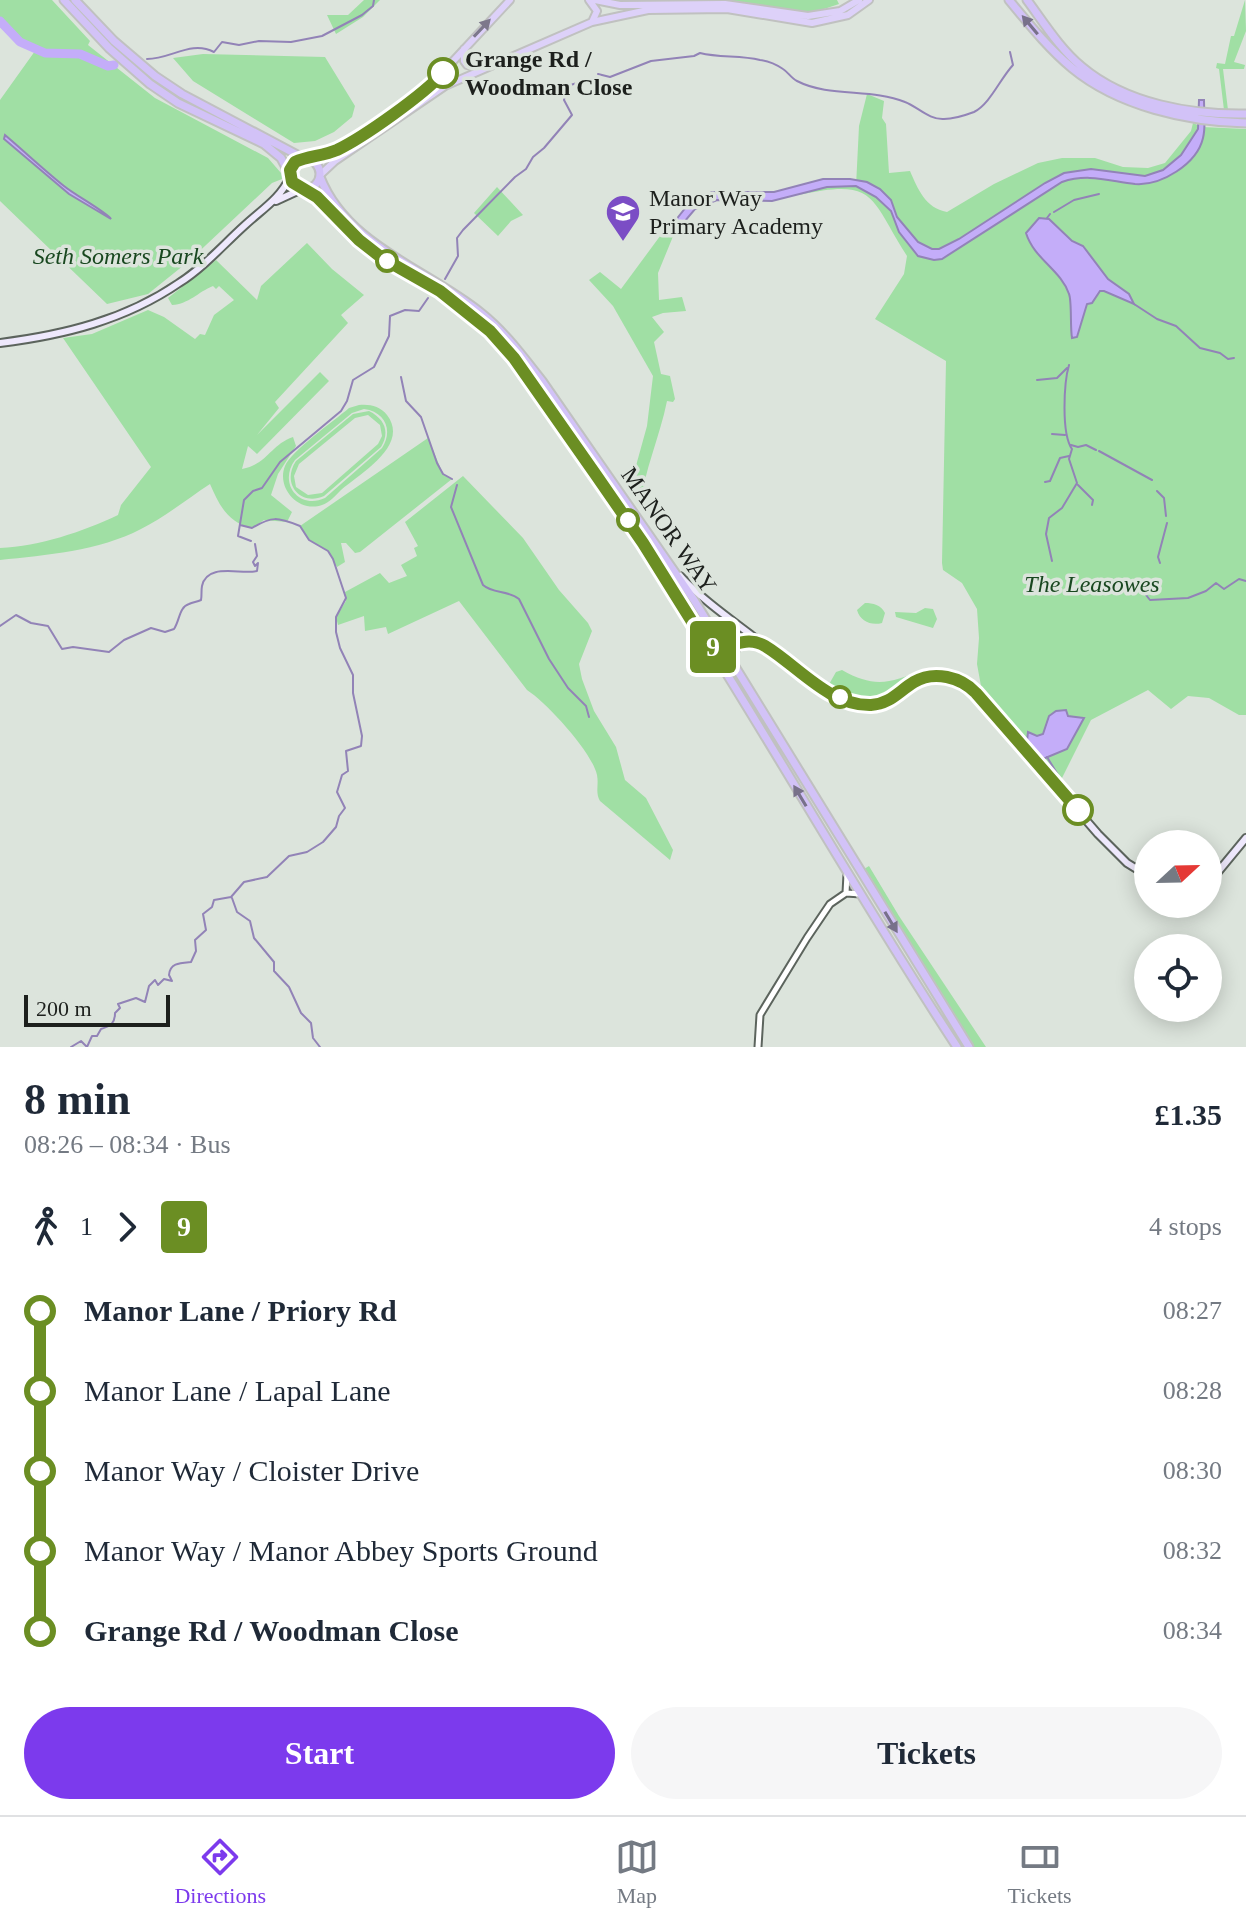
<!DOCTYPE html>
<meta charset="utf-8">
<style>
:root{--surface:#fff;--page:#f6f6f7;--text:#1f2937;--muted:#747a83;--line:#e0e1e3;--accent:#7c3aed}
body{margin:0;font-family:"Times New Roman",serif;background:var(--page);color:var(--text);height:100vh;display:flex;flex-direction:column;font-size:30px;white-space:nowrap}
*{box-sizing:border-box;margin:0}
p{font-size:26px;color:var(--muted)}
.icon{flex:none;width:44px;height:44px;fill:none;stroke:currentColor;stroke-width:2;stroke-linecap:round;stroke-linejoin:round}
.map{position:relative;height:1047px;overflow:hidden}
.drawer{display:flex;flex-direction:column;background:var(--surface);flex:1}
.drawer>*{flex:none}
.badge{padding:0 16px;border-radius:6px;font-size:28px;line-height:52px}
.needle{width:52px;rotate:68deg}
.fabs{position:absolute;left:1134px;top:830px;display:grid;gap:16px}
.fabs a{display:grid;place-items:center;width:88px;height:88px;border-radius:50%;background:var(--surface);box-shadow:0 4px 20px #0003;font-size:40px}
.scale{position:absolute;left:24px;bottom:20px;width:146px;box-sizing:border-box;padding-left:8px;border:4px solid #1d201d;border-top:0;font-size:22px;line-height:28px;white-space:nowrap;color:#1d201d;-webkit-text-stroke:6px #dce4dc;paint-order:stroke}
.map>.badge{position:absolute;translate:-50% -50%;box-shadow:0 0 0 4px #fff}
.legs{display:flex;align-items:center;gap:12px;height:88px;padding:0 24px;font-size:26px}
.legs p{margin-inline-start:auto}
.head{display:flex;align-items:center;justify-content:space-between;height:136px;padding:0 24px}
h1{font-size:44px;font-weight:700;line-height:60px}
.action{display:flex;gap:16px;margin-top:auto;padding:16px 24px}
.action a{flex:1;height:92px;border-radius:48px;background:var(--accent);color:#fff;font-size:32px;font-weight:700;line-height:92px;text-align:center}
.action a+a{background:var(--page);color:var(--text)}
ul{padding:0 24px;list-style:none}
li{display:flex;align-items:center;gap:28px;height:80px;font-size:30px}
li i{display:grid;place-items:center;width:12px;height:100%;margin:0 10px;background:currentColor}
li i::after{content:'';width:20px;height:20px;margin:-10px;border:6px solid;border-radius:50%;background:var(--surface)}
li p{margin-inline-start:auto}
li:first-child i{background:linear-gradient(#0000 50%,currentColor 0)}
li:last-child i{background:linear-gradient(currentColor 50%,#0000 0)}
.tab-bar{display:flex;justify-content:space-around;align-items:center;height:112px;border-top:2px solid var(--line);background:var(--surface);font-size:22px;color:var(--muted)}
.tab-bar a{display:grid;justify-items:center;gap:4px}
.tab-bar .current{color:var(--accent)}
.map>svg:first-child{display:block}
</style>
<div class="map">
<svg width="1246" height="1047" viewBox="0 0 1246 1047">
<rect width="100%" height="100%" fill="#dce4dc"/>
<path fill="#a0dfa4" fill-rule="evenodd" d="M 0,0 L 52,0 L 90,41 L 88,45 L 155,98 L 268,158 L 281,173 L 282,179 L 272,183 L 189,261 L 148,294 L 107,304 L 0,201 L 0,100 L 35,51 L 18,43 L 0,27 Z
M 364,0 L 380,0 L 363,17 L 336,34 L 327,15 L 348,15 Z
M 713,0 L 837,0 L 839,4 L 812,13 L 800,13 Z
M 1245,0 L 1246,31 L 1234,62 L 1245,65 L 1244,69 L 1223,69 L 1228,110 L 1224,110 L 1219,69 L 1216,68 L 1217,63 L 1225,64 L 1231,36 L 1234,36 Z
M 203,54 L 325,57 L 355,106 L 352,117 L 334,132 L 315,141 L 294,143 L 193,81 L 173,58 Z
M 867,94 L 884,101 L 882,118 L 886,124 L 889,173 L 910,171 C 918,189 925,208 947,212 L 994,184 L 1038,163 L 1062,158 L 1095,158 L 1123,167 L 1148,168 L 1165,163 L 1191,131 L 1193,123 L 1202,127 L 1246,129 L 1246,715 L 1239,715 L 1209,698 L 1188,696 L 1171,709 L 1148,690 L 1091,720 L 1061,780 L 981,686 L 977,664 L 979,638 L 977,609 L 962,583 L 943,570 L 942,563 L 946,361 L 875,319 L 904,274 L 907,256 C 869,196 877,178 798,195 L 827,187 L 856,186 L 859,126 Z
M 497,187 L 523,215 L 511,221 L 498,236 L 474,213 Z
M 666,228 L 674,234 L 658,273 L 659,300 L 682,297 L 686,311 L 663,313 L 652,317 L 664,332 L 654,342 L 661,374 L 670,376 L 675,399 L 673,402 L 667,401 C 660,436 644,471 640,507 L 629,491 L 647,426 L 653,376 L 613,306 L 589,280 L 600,272 L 621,289 Z
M 307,243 L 332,269 L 364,295 L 341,315 L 348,323 L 275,402 L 279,408 L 257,435 L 320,372 L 329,381 L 257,454 L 248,446 L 242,469 C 268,464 270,445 293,437 L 296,446 L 278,474 L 271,495 L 292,512 L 287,522 L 264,520 L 252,528 C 228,523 219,505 210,484 C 187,499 165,517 141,529 C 99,551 46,555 0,560 L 0,548 C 40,546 82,532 118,515 L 121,505 L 151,467 L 63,338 L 92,334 L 148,310 L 164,317 L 195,339 L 200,334 L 205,335 L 214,315 L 234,300 L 219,286 L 216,289 L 213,286 C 198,292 189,304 172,305 L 168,298 L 216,260 L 257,300 L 261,286 Z
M 359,405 C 370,404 380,406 387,415 C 410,445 361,473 341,490 C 336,495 329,503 322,505 C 299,513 276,488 285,466 C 291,451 334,421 349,408 ZM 364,409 C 386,412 393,431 382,448 L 325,498 C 299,510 278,483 295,460 L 352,413 Z
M 369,411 C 385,419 390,432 381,447 L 324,496 C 300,507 281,483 296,461 L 353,414 ZM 368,415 L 380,425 L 382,436 L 378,444 L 322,493 L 308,495 L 296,487 L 294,476 L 299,464 L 355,418 Z
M 428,438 L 443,474 L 452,479 L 360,552 L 355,553 L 346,543 L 341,543 L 345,562 L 337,567 L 328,551 L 309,540 L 300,526 Z
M 463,476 L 523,538 L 559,590 L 588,623 L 592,631 L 579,664 L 582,679 L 594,711 L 616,747 L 625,780 L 646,798 L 673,850 L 670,860 L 600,801 C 595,792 599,785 597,775 C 592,752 547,703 527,690 L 459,601 L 388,634 L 386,627 L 365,631 L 364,616 L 338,625 L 336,617 L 346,601 L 345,592 L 380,573 L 389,583 L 407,576 L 401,565 L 417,556 L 414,548 L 418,546 L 405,522 Z
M 865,603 C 873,603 881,605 885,613 L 882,623 C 871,626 860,621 857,610 Z
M 925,608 L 933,609 L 937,619 L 933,628 L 896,617 L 895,612 L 916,613 Z
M 923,669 L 925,673 C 912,679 903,689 891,695 C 871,707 846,697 828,686 L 836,672 L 842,670 C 874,688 890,684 923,669 Z
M 869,866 L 899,916 L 986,1047 L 974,1047 L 864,869 Z"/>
<path fill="#c4adf9" stroke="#9283b7" stroke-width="2" d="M 1199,100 L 1204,100 C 1204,112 1206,126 1203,138 C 1197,164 1161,186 1135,184 C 1109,181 1088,173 1062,182 L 942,259 L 934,260 L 918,256 L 899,232 L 891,211 L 876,197 L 856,186 L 827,187 L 772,201 L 717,200 L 695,209 L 674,234 L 668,230 L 690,202 L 712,192 L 774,192 L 823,179 L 850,179 L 867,182 L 880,189 L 891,200 L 897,217 L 918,242 L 932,249 L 939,249 L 959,239 L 1045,183 L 1064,173 L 1091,169 L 1145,176 L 1163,170 L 1181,155 L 1198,129 Z
M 5,135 C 25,152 44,170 64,186 C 75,195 106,212 111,219 L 69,194 L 4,139 Z
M 1039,218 L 1049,219 L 1072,241 L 1083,246 L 1108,279 L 1129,294 L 1134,304 L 1104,291 L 1100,291 L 1092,303 L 1087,304 L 1077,337 L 1072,338 C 1070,327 1072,301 1069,294 C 1061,270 1034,259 1026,233 Z
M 1066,710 L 1068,716 L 1084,718 L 1067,749 L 1043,759 L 1027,741 L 1028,732 L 1037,736 L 1043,734 L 1049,716 L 1056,711 Z"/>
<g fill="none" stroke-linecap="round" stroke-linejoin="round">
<path stroke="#9283b7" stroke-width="2" d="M 147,59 C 171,59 191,40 214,52 L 222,42 L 239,45 L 259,41 L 291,42 L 322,36 L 362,15 L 373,6 L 374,0
M 598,74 L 610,77 L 651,61 L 694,56 L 700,53 C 720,58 740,55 760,60 C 767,61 777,65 783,69 C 788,72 791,78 797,81 C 830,98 871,88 905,102 C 918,107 929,120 944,119 C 952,119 966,115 974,112 C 990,104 1000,79 1013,65 L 1010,52
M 1054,212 L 1074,200 L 1099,194
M 1047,218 L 1050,214
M 445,279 L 458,256 L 457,238 L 463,230 L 515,177 L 526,169 L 533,157 L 544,148 L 572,115 L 564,100 L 567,86 L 577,83
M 1134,304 L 1157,319 L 1176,326 L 1200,348 L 1220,353 L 1228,359 L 1234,358
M 401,377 L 406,401 L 421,417 L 437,463 L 443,474 L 452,479
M 1037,380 L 1057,378 L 1067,368
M 1052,434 L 1065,435
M 1071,445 L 1078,447 L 1086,445 L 1096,450
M 1099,451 L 1152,480
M 1045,482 L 1050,481 L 1060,458 L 1069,456
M 457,485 L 451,507 L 483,585 C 493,594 508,590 519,599 L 549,659 L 568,688 L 586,706 L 589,717
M 1078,485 L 1093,500 L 1092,505
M 1157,491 L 1164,498 L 1166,516
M 251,541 L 238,536 L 244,500 L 253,491 L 262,488 L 280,462 L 341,411 L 347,401 L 353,380 L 374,367 L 389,336 L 390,316 L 405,310 L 419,311 L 428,298
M 1052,561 L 1046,534 L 1049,518 L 1062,508 L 1077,483 L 1069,459 L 1072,449 C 1061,433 1064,382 1069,365
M 1160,563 L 1158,557 L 1167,523
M 1154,582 L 1146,595 L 1150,600 L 1188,598 L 1206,591 L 1216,583 L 1224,589 L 1239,579 L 1246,581
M 0,626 L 16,615 L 31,623 L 48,626 L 62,649 L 73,647 L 109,652 L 124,640 L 151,628 L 165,632 L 174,629 C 180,620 179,607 189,604 C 193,602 197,602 201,600 C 202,595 201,591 202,586 C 207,562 241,575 257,571 L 258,563 L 255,566 L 253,562 L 257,556 L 255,544
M 1047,757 L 1058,775
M 232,898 L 237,912 L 250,921 L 254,938 L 274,962 L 274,971 L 289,987 L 301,1013 L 311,1023 L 313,1038 L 320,1047
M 71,1047 L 81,1041 L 87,1047 L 92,1036 L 97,1036 L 101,1029 C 111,1026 115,1023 115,1013 L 120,1008 L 118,1004 L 136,998 L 145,1002 L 149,986 L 155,980 L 158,985 L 164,979 L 172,981 L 169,975 C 170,963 180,963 191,962 L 196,951 L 195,940 L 206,930 L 203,914 L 212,907 L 214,900 L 231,897 L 244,882 L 267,877 L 289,856 L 307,852 L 323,842 L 336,827 L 339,816 L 345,808 L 337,792 L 342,775 L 348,771 L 346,751 L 361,746 L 362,736 L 353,693 L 353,675 L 340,648 L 336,632 L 336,617 L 346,598 L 333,559 L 328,551 L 309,540 L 300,526 C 277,517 272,516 252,528 L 240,525"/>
<path stroke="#c4adf9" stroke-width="9" d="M 0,21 L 20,42 L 45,53 L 80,54 L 108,66 L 114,65"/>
<defs>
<path id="tertiary" d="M 846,893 L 847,874
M 758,1047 L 760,1015 L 807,938 L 830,904 L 846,893 L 861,894"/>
<path id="secondary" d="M 276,201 L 302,189
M 0,343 C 64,335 125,320 179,283 C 203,268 223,245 244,226 C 261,210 280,199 290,177
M 680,576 C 702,599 726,616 751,635 C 786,660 820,699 865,705 C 887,707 897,692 914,682 C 934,670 961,677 976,693 L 1098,834 L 1127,863 L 1148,876
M 707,644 C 726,653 740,636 761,644
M 734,664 L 734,652 L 742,642
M 1208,884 L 1246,838"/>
<path id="primary" d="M 589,0 L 597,11 L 592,22
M 595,0 L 620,5 L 725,4 L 808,16 L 840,11 L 859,0
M 464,49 L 464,61 L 467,65 L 480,68
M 307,159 L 324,155 L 349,143 L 429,87 L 510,0
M 320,175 L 335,161 L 445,86 L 592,22 L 648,10 L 727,9 L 812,23 L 848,15 L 869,0"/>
<path id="trunk" d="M 64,0 L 109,48 L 150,84 L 178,103 L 264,144 L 281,158 L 290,175
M 75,0 L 114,41 L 155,76 L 182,94 L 305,159
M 1009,0 C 1029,24 1048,48 1072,68 C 1118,106 1188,122 1246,123
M 1027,0 C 1044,23 1060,49 1082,67 C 1126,104 1191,115 1246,114
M290 174a15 15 0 1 1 30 0a15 15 0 1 1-30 0Z
M 320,177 C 347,246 427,269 481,313 C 505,332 523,357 542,381 L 694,600 L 969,1047
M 303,189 C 329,201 354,237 380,256 C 413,280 451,295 481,323 C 532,371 572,440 612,497 C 735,675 838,866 957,1047"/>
</defs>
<use href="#tertiary" stroke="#5c645d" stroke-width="9"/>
<use href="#secondary" stroke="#5c645d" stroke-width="10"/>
<use href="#primary" stroke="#c0c1c0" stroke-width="10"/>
<use href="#trunk" stroke="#c0c1c0" stroke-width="11"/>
<use href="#tertiary" stroke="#fff" stroke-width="5"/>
<use href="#secondary" stroke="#eee8fc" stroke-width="6"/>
<use href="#primary" stroke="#ddd1f9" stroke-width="6"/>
<use href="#trunk" stroke="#d2c2f7" stroke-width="7"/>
</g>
<defs><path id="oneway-solid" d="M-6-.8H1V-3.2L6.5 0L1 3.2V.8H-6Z" transform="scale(2)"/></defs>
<g fill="#78718a">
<use href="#oneway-solid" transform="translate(1030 25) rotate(-130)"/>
<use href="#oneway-solid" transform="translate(800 796) rotate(-121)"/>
<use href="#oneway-solid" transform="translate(891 922) rotate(59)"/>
</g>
<use fill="#7d788b" href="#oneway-solid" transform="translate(482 28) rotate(-47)"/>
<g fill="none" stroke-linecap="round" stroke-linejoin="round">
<defs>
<path id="line-1" d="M 443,73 C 423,95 364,137 337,150 C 323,156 308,156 295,162 L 290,170 L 292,182 L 317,197 L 359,240 L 382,258 L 440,291 L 490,331 L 514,358 L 596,475 L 643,543 L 706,644 C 727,654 743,633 765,646 C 798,666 829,706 871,705 C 890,704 899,691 914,682 C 934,670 961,677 976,693 L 1078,810"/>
</defs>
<use href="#line-1" stroke="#fff" stroke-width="18"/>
<use href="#line-1" stroke="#6b8e23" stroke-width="12"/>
</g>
<defs>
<symbol id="school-pin" viewBox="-11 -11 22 30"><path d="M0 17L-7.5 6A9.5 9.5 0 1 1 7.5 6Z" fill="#7b4dc5" stroke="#dce4dc"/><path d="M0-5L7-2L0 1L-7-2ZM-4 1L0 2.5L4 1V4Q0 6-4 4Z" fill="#fff"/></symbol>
</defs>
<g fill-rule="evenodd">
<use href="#school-pin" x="603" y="192" width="40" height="54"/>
</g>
<g fill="#fff" stroke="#6b8e23" stroke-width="4">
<circle cx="443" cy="73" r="14"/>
<circle cx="387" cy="261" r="10"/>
<circle cx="628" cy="520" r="10"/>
<circle cx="840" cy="697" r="10"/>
<circle cx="1078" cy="810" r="14"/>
</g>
<g text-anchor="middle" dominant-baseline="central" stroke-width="7" stroke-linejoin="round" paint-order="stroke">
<g font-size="24" font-weight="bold" fill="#1d201d" stroke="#dce4dc" text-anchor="start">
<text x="465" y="59">Grange Rd /<tspan x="465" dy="28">Woodman Close</tspan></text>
</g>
<g font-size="24" fill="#1d201d" stroke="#dce4dc" text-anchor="start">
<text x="649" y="198">Manor Way<tspan x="649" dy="28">Primary Academy</tspan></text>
</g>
<g font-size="24" font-style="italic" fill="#18471f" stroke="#dce4dc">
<text x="118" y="256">Seth Somers Park</text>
<text x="1092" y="584">The Leasowes</text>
</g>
<g font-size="24" fill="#1d201d" stroke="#dce4dc">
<text transform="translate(669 530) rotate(55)">MANOR WAY</text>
</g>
</g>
</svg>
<div class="fabs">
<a><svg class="needle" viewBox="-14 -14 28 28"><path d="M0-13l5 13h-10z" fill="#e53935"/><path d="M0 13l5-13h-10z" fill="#747a83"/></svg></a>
<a><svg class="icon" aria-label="locate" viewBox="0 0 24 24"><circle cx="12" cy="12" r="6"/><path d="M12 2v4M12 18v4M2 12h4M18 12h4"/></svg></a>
</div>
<div class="scale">200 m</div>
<b class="badge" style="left:713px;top:647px;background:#6b8e23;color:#fff">9</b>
</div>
<section class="drawer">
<div class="head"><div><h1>8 min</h1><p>08:26 – 08:34 · Bus</p></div><b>£1.35</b></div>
<div class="legs"><svg class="icon" aria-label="walk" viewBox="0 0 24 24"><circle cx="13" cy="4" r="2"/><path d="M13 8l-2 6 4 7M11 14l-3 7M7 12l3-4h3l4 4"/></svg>1<svg class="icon" aria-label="forward" viewBox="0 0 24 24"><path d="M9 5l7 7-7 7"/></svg><b class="badge" style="background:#6b8e23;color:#fff">9</b><p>4 stops</p></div>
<ul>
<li><i style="color:#6b8e23"></i><b>Manor Lane / Priory Rd</b><p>08:27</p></li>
<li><i style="color:#6b8e23"></i><span>Manor Lane / Lapal Lane</span><p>08:28</p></li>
<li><i style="color:#6b8e23"></i><span>Manor Way / Cloister Drive</span><p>08:30</p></li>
<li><i style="color:#6b8e23"></i><span>Manor Way / Manor Abbey Sports Ground</span><p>08:32</p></li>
<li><i style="color:#6b8e23"></i><b>Grange Rd / Woodman Close</b><p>08:34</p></li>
</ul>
<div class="action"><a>Start</a><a>Tickets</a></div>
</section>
<nav class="tab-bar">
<a class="current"><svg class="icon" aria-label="directions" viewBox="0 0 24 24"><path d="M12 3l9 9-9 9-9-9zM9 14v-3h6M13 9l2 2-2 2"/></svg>Directions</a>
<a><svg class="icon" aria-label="map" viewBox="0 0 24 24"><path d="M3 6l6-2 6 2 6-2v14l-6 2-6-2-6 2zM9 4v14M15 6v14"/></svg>Map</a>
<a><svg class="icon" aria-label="tickets" viewBox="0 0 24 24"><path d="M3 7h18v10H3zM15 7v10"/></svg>Tickets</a>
</nav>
